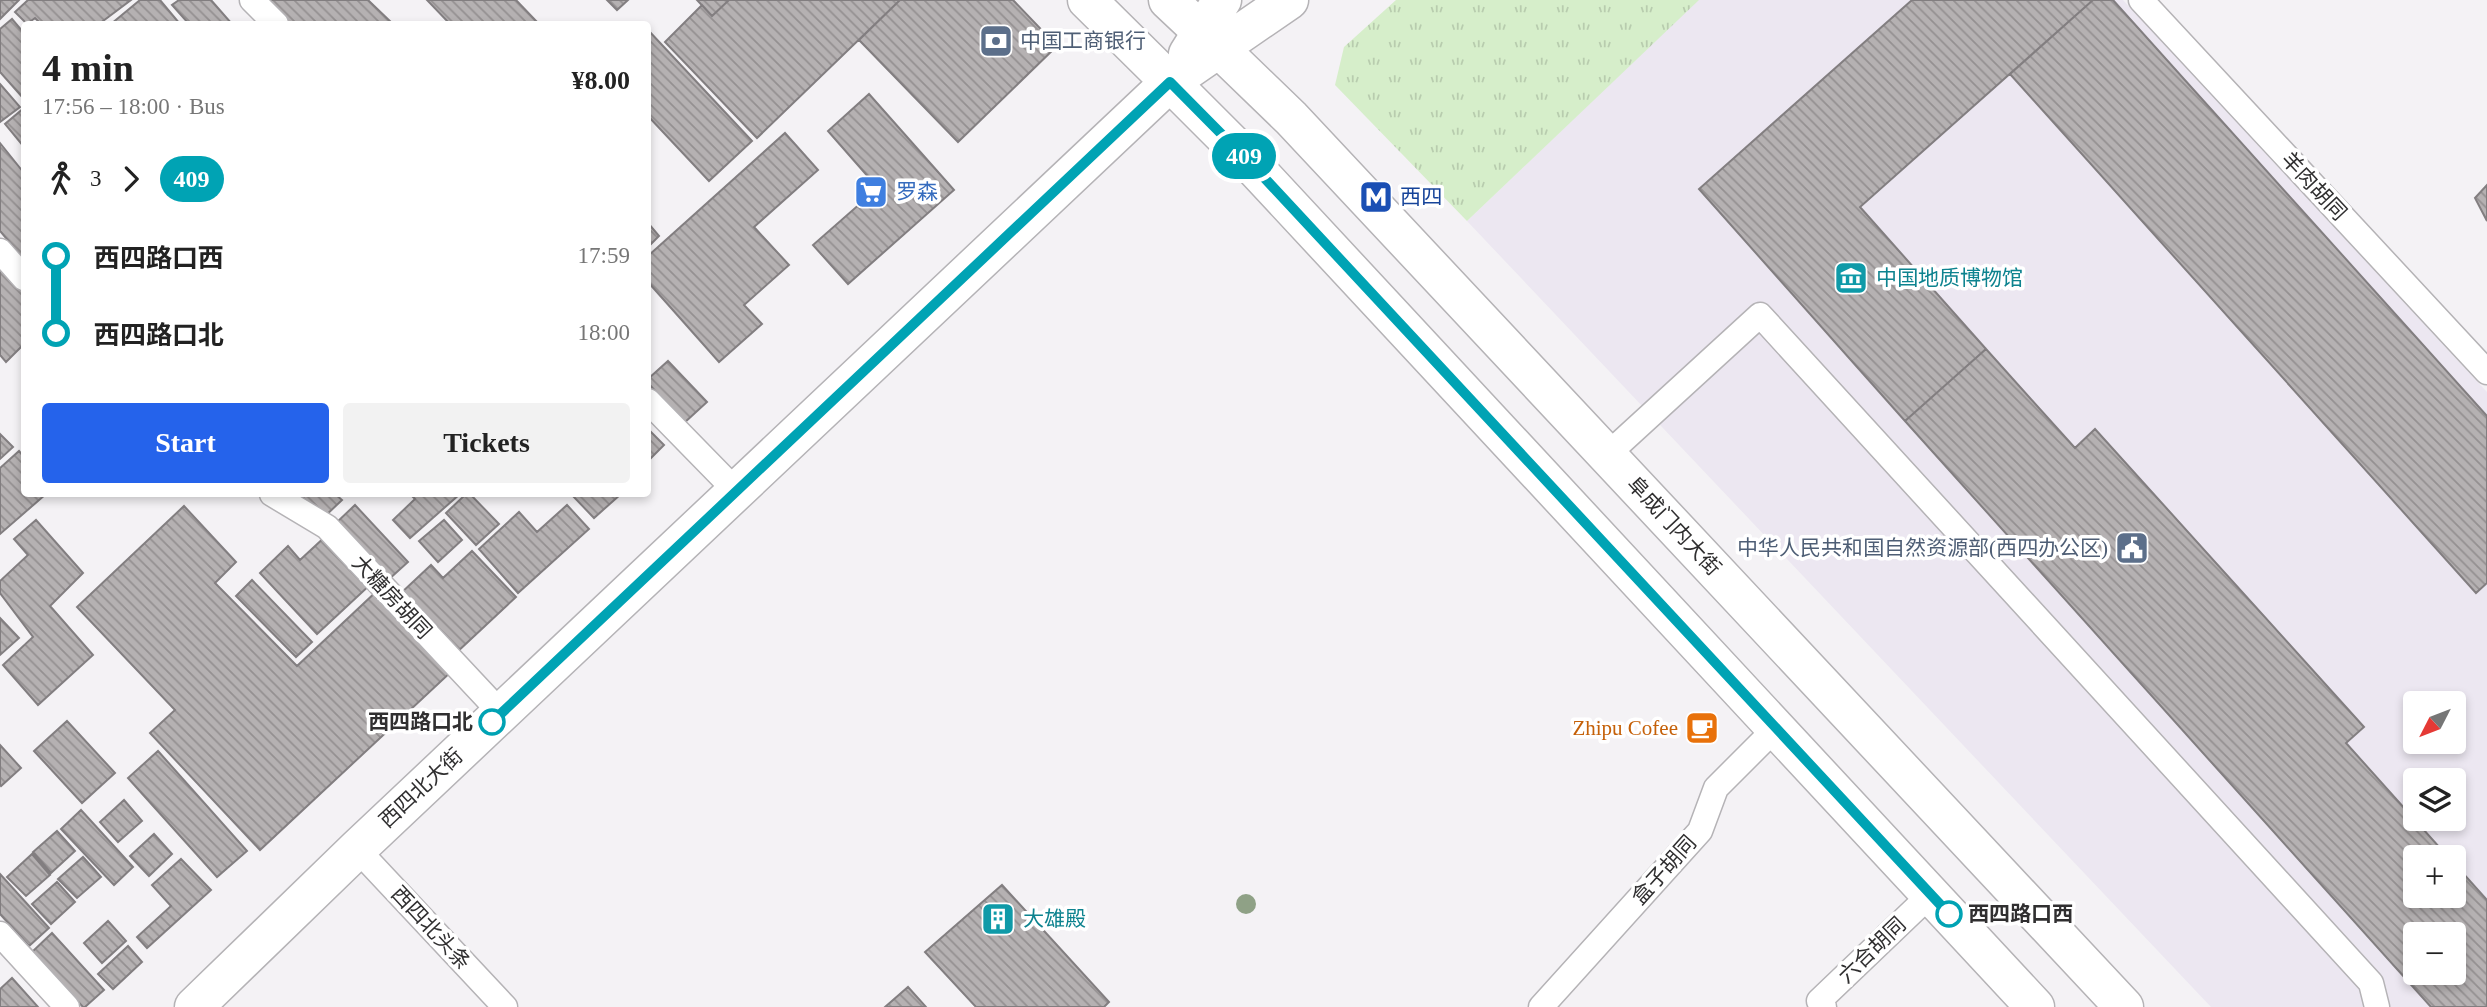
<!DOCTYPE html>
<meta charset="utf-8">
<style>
:root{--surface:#fff;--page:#f2f2f2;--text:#222;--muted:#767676;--accent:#2563eb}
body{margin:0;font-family:"Times New Roman","Noto Sans SC",serif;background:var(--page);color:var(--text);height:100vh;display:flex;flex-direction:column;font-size:26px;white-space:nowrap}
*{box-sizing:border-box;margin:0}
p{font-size:23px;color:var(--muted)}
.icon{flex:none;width:38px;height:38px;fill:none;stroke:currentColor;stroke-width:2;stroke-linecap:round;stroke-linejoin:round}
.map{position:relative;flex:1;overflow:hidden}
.drawer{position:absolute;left:21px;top:21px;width:630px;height:476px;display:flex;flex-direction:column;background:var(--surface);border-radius:7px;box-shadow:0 4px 10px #0003}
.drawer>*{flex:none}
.badge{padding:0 14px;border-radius:23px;font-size:24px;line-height:46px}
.needle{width:46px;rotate:228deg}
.controls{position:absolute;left:2403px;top:691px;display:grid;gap:14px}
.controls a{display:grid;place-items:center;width:63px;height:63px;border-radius:7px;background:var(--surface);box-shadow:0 4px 10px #0003;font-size:35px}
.map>.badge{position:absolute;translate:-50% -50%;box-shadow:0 0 0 4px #fff}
.legs{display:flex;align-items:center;gap:10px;height:77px;padding:0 21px;font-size:23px}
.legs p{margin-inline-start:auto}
.overview{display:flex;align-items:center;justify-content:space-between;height:119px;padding:0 21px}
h1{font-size:38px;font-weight:700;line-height:52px}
.cta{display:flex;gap:14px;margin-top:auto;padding:14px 21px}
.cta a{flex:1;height:80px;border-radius:7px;background:var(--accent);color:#fff;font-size:28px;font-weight:700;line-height:80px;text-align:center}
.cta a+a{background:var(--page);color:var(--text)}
ul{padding:0 21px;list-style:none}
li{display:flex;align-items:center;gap:24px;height:77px;font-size:26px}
li i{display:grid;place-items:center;width:10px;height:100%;margin:0 9px;background:currentColor}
li i::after{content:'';width:18px;height:18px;margin:-9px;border:5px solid;border-radius:50%;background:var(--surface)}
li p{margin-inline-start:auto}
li:first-child i{background:linear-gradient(#0000 50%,currentColor 0)}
li:last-child i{background:linear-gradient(currentColor 50%,#0000 0)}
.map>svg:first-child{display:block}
</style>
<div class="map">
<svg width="2487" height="1007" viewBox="0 0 2487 1007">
<defs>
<pattern id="park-tufts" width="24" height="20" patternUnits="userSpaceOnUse" patternTransform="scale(1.75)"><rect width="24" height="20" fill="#d6eeca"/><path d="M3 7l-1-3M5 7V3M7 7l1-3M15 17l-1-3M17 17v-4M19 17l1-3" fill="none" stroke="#b8ccae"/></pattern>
<pattern id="building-back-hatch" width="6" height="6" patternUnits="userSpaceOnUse" patternTransform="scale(1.75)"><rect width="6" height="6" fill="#b5b1b2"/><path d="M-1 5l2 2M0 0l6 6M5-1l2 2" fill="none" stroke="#949091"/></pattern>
</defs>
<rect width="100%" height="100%" fill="#f4f2f5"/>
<path fill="#ece7f1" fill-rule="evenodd" d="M 1698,0 L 2123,0 L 2487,392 L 2487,1007 L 2211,1007 L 1467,221 ZM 2415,704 L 2454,704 L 2454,742 L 2415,742 ZM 2415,780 L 2454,780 L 2454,819 L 2415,819 ZM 2415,858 L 2454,858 L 2454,896 L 2415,896 ZM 2415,934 L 2454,934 L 2454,973 L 2415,973 Z"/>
<path fill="url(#park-tufts)" d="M 1396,0 L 1699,0 L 1467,221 L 1335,85 L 1344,47 Z"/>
<path fill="url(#building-back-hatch)" stroke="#827e80" stroke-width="2" fill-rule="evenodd" d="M 0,0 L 19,0 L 0,19 Z
M 28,0 L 131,0 L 99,24 L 41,24 L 35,18 L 27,24 L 15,12 Z
M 140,0 L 160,0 L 180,24 L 111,24 Z
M 179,0 L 211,0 L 232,24 L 189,24 L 172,5 Z
M 262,0 L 368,0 L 393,24 L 287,24 Z
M 427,0 L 516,0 L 539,24 L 450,24 Z
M 607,0 L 628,0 L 617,10 Z
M 697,0 L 729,0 L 712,16 Z
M 729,0 L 900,0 L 757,138 L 665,42 L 702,5 L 712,16 Z
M 900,0 L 1013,0 L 1057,46 L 958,142 L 859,40 Z
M 1912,0 L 2093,0 L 1860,207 L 1986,349 L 1905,421 L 1699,189 Z
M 2093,0 L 2113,0 L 2487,416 L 2487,583 L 2476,593 L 2010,74 Z
M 12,19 L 24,33 L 24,99 L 0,72 L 0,29 Z
M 648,30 L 752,141 L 709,181 L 648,116 Z
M 0,84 L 20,107 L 0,122 Z
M 869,94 L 954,190 L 848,284 L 813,245 L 878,188 L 828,131 Z
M 24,108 L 24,147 L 5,124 Z
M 785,133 L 818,170 L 754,227 L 789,265 L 744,305 L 762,324 L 719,362 L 648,282 L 648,256 Z
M 0,143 L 24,173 L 24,254 L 21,256 L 0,231 Z
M 2487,185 L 2487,221 L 2475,198 Z
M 648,223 L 659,236 L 648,247 Z
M 0,263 L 24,289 L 24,344 L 6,362 L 0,355 Z
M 1986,349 L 2075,448 L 2095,429 L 2364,727 L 2346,743 L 2449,858 L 2415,858 L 2415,896 L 2454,896 L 2454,863 L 2487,900 L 2487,1007 L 2431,1007 L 1905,421 ZM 2415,934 L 2454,934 L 2454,973 L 2415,973 Z
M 668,361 L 707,402 L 684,423 L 648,383 L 648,379 Z
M 648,429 L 664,445 L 648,461 Z
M 0,434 L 13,447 L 0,459 Z
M 19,451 L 24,457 L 24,494 L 46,494 L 0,534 L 0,468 Z
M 300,494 L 335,494 L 342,500 L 322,519 Z
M 410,494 L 460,494 L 410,538 L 393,520 L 415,499 Z
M 466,494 L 470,494 L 499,524 L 476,545 L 446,513 Z
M 571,494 L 621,494 L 594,518 Z
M 355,505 L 408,562 L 388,580 L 336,523 Z
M 567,505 L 589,529 L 518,593 L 479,549 L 519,512 L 537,532 Z
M 184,506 L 236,562 L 215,583 L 297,666 L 378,590 L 453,670 L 260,850 L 150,733 L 175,710 L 77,607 Z
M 36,520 L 83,573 L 50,606 L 93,655 L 38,705 L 3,665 L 33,637 L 0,593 L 0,581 L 28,555 L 14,539 Z
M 444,520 L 462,540 L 438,562 L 419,541 Z
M 327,535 L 372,583 L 317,634 L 260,573 L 288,546 L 300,560 Z
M 472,551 L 516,597 L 456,653 L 400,594 L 431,565 L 443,578 Z
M 252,580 L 312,642 L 296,657 L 236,596 Z
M 0,618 L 19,638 L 0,655 Z
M 67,721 L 115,773 L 82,803 L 34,751 Z
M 0,745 L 21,768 L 1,786 L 0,785 Z
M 158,751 L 247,851 L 217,877 L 128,778 Z
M 124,800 L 142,821 L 118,842 L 100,822 Z
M 81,810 L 133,867 L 114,885 L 61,829 Z
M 57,831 L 75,851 L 51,873 L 33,852 Z
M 154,834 L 172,854 L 149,876 L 130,856 Z
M 32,854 L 50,875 L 26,896 L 7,877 Z
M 83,857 L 101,877 L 77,898 L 58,879 Z
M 181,859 L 211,890 L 147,948 L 137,937 L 171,906 L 152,885 Z
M 0,874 L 49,928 L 29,946 L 0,914 Z
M 57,882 L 75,902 L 51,924 L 32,904 Z
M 1002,885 L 1109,1002 L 1104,1007 L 976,1007 L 925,952 Z
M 108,921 L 126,941 L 102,963 L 84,943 Z
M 52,933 L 104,990 L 85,1007 L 83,1007 L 32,952 Z
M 128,946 L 142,962 L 113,989 L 98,974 Z
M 12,978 L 38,1007 L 0,1007 L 0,989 Z
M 908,987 L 926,1007 L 885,1007 Z"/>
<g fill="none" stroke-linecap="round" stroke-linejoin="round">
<defs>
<path id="lane" d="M 252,0 L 276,24
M 2141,0 L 2487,372
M 0,251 L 24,278
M 648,401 L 736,491
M 1607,455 L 1760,315 L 2371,983 L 2377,1007
M 272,494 L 327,527 L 501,713
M 357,849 L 505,1007
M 0,934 L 67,1007
M 1541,1007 L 1700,831 L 1716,788 L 1776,728
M 1824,1007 L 1819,1001 L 1931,894"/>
<path id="secondary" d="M 1087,0 L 1170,82
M 1168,0 L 1202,32"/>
<path id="primary" d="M 1202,32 L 1291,118 L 2124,1007
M 1188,54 L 1222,0
M 1170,82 L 1240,152 L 2035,1007
M 194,1007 L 357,849 L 1170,82 L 1289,0"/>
</defs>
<use href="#lane" stroke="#b5b3b6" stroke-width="27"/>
<use href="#secondary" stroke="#b5b3b6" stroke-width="41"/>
<use href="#primary" stroke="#b5b3b6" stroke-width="41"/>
<use href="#lane" stroke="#fff" stroke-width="24"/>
<use href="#secondary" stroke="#fff" stroke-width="38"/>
<use href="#primary" stroke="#fff" stroke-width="38"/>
</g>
<circle fill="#8fa186" cx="1246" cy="904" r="10"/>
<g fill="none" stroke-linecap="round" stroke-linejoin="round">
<defs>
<path id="line-1" d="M 492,722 L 1170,82 L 1258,171 L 1949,914"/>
</defs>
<use href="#line-1" stroke="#fff" stroke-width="16"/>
<use href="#line-1" stroke="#00a3b4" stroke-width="10"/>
</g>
<defs>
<symbol id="bank-square" viewBox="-11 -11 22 22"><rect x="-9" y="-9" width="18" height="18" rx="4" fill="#5c6f8a" stroke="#fff"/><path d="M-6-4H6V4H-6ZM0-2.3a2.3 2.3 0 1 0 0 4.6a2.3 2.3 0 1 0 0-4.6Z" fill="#fff"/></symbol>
<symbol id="supermarket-square" viewBox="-11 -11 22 22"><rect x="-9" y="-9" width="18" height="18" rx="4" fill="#3f7fe0" stroke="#fff"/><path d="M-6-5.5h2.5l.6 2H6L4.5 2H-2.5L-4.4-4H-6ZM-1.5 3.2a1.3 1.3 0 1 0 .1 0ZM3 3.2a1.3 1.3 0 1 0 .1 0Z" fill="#fff"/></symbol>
<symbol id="metro-square" viewBox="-11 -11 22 22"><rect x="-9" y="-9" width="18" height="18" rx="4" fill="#1a4fb4" stroke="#fff"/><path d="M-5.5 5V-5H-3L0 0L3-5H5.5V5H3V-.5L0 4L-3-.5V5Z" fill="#fff"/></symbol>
<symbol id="museum-square" viewBox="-11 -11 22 22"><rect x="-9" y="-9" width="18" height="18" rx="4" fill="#0f9aa8" stroke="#fff"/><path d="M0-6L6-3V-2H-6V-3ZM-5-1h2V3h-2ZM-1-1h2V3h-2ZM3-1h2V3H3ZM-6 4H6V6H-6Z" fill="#fff"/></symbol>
<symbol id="civic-square" viewBox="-11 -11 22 22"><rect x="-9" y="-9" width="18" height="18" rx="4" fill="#5c6f8a" stroke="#fff"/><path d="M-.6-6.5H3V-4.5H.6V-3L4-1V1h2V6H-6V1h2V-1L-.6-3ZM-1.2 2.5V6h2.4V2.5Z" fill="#fff"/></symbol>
<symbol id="cafe-square" viewBox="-11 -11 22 22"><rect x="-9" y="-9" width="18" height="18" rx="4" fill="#e8710a" stroke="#fff"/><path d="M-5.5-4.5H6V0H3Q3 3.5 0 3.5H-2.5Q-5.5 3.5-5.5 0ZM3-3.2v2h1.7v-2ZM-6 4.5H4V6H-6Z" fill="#fff"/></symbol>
<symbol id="building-square" viewBox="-11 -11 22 22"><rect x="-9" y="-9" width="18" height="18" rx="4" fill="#0f9aa8" stroke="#fff"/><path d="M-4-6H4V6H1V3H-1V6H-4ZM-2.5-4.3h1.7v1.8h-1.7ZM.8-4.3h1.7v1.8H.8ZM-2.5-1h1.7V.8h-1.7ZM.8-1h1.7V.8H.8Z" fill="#fff"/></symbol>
</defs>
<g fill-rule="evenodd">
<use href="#bank-square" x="977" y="22" width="38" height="38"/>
<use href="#supermarket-square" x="852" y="173" width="38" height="38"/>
<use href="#metro-square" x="1357" y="178" width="38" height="38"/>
<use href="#museum-square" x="1832" y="259" width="38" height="38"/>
<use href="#civic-square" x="2113" y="529" width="38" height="38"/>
<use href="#cafe-square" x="1683" y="709" width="38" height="38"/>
<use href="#building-square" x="979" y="900" width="38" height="38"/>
</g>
<g fill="#fff" stroke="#00a3b4" stroke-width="3.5">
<circle cx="492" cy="722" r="12"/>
<circle cx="1949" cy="914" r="12"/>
</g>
<g text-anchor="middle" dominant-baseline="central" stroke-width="7" stroke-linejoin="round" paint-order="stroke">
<g font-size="21" fill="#4e5e75" stroke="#fff" text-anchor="start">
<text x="1020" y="41">中国工商银行</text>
<text x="2108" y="548" text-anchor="end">中华人民共和国自然资源部(西四办公区)</text>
</g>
<g font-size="21" fill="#302f30" stroke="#fff">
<text transform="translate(2314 186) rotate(47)">羊肉胡同</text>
<text transform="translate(1674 526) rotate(47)">阜成门内大街</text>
<text transform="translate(392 597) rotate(47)">大糖房胡同</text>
<text transform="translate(421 788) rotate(-43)">西四北大街</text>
<text transform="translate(1664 870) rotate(-48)">盒子胡同</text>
<text transform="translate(431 928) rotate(47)">西四北头条</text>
<text transform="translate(1872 950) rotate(-44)">六合胡同</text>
</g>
<g font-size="21" fill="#366cbe" stroke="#fff" text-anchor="start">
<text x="896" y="192">罗森</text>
</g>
<g font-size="21" fill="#164399" stroke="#fff" text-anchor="start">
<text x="1400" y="197">西四</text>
</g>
<g font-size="21" fill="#0d838f" stroke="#fff" text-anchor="start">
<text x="1876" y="278">中国地质博物馆</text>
<text x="1023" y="919">大雄殿</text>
</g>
<g font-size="21" font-weight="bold" fill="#302f30" stroke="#fff" text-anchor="end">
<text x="473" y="722">西四路口北</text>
<text x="1968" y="914" text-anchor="start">西四路口西</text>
</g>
<g font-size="21" fill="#c56008" stroke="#fff" text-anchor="end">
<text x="1678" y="728">Zhipu Cofee</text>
</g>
</g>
</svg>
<div class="controls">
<a><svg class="needle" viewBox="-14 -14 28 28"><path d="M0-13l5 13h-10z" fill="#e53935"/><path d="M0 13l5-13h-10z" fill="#767676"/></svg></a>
<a><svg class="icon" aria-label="layers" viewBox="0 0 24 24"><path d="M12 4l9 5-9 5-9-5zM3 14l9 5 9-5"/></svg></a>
<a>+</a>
<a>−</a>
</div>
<b class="badge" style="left:1244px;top:156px;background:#00a3b4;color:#fff">409</b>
<section class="drawer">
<div class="overview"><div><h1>4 min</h1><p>17:56 – 18:00 · Bus</p></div><b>¥8.00</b></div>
<div class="legs"><svg class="icon" aria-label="walk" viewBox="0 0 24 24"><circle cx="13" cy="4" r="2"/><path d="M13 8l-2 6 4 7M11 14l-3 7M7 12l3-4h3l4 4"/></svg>3<svg class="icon" aria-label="forward" viewBox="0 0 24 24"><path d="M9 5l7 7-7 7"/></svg><b class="badge" style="background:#00a3b4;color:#fff">409</b></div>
<ul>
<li><i style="color:#00a3b4"></i><b>西四路口西</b><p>17:59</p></li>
<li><i style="color:#00a3b4"></i><b>西四路口北</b><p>18:00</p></li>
</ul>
<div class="cta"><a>Start</a><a>Tickets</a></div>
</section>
</div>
